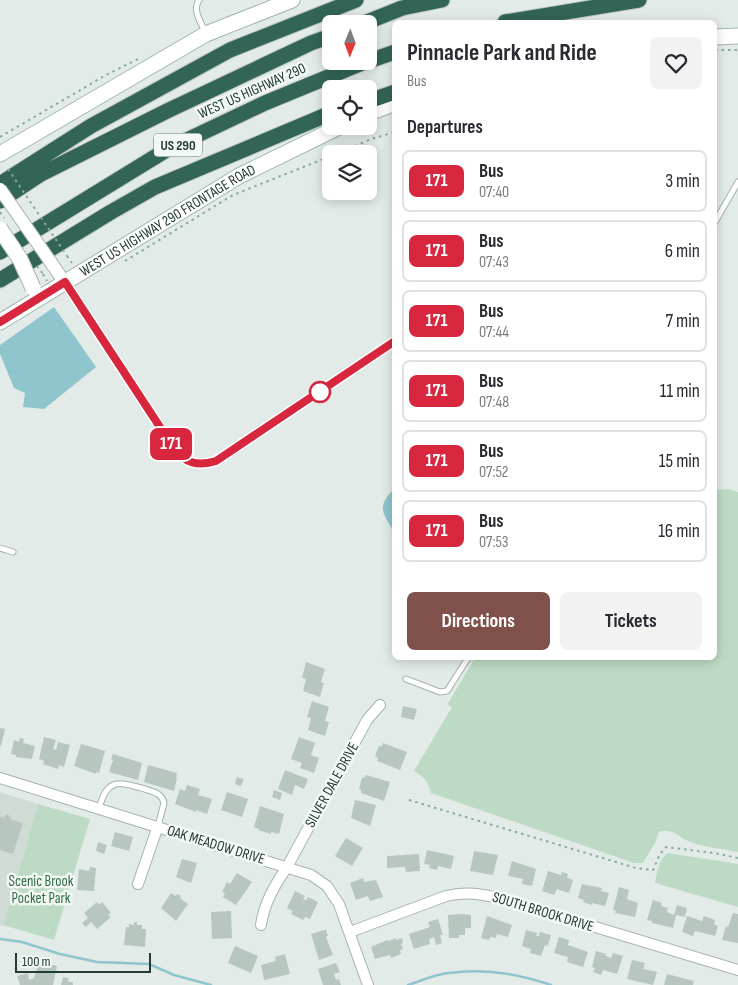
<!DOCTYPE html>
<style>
:root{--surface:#fff;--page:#f2f2f3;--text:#2b2b33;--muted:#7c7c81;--line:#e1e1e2;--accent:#80514a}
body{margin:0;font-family:"Sofia Sans Condensed",sans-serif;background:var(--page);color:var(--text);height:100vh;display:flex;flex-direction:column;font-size:19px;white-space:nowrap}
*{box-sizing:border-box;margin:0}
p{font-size:16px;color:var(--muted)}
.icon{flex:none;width:28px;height:28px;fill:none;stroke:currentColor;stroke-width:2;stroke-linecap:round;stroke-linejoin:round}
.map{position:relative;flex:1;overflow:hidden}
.side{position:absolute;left:392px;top:20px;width:325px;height:640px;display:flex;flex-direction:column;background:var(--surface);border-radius:8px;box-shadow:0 2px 12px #0003}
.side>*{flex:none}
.badge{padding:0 10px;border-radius:8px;font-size:18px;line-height:32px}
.needle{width:32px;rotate:181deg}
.tools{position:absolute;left:322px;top:15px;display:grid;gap:10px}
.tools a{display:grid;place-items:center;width:55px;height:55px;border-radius:8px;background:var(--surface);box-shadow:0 2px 12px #0003;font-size:25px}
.scale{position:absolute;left:15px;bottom:12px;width:136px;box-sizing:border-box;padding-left:5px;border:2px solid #243b34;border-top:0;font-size:14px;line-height:18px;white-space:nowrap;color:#243b34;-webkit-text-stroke:4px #f3f8f5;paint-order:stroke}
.map>.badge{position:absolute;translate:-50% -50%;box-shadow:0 0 0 2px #fff}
h2{padding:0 15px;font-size:19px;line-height:45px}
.round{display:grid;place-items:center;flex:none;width:52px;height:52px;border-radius:8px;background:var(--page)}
.overview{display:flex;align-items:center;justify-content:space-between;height:85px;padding:0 15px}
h1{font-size:24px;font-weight:700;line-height:38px}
.primary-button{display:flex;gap:10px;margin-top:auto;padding:10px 15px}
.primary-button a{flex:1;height:58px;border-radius:8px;background:var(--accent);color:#fff;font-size:20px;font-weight:700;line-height:58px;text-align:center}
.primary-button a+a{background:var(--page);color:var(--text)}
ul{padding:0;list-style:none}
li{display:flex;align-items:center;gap:15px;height:62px;margin:0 10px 8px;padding:0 5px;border:2px solid var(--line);border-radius:8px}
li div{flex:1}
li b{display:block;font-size:19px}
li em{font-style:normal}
li .badge{min-width:55px;font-weight:700;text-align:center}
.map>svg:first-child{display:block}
</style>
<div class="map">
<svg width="738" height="985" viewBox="0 0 738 985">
<rect width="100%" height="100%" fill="#e2ebe7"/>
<path fill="#d1dbd6" d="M 0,792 L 38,804 L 3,925 L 0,926 Z"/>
<path fill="#bddbc4" d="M 727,489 L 738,492 L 738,852 C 722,849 703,847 688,841 C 676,836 674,828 659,832 L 655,843 L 643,863 L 634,863 L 431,793 C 428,781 424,777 414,771 L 452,707 L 447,705 L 475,658 L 715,658 L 715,490 Z
M 38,804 L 90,819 L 54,940 L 3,925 Z
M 668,853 L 738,864 L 738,907 L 655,883 C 657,872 659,859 668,853 Z"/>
<path fill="#8fc5cc" d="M 54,307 L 96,367 L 44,409 L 23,407 L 25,393 L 14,388 L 0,354 L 0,345 Z
M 395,488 L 395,534 C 383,512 375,508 395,488 Z"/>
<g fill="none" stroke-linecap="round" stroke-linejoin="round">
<path stroke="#8fc5cc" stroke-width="2.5" d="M 0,939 L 22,942 L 60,954 L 97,962 L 149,964 L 174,975 L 211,985
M 408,985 C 421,981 435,974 449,973 C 483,968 519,974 551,985"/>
</g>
<path fill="#b8c6c0" d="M 306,662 L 325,669 L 321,682 L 324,683 L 320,697 L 303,691 L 306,679 L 302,678 Z
M 312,701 L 329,707 L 325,721 L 329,722 L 325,736 L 308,730 L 311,718 L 307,717 Z
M 403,706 L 417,709 L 414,720 L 401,717 Z
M 0,728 L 5,729 L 1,746 L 0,746 Z
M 44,737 L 56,740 L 53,749 L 56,750 L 58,742 L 70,745 L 64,767 L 59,765 L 58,769 L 43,764 L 44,761 L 39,759 Z
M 299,737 L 315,743 L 311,755 L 319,758 L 314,773 L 300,768 L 302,763 L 291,759 Z
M 20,738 L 24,739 L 23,743 L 35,746 L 32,759 L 16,757 L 16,755 L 11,754 L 14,740 L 19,742 Z
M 383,743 L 407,752 L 400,770 L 377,761 L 378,758 L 375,756 L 379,746 L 382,746 Z
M 81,744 L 105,751 L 99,773 L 96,772 L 96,774 L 74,766 Z
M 113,754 L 142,763 L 138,780 L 109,772 L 113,760 L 111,759 Z
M 148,765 L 177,773 L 176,778 L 177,778 L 174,791 L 144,782 Z
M 285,770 L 308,779 L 304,789 L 295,785 L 292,795 L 278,789 Z
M 366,775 L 390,782 L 384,801 L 361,793 L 361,790 L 359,788 L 362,778 L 365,777 Z
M 237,777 L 244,779 L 241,786 L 235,784 Z
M 187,785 L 200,789 L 198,795 L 212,799 L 207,814 L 196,810 L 196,812 L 175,804 L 180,789 L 185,791 Z
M 274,790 L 282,793 L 280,800 L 272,797 Z
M 227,792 L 248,799 L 242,817 L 221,810 Z
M 355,800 L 376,805 L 370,826 L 351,818 Z
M 260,806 L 284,814 L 279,834 L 271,832 L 271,834 L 258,830 L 259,829 L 254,827 Z
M 8,814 L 11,819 L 9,819 L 23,823 L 13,854 L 0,850 L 0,817 L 5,818 L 4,816 Z
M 115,832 L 133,837 L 129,851 L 111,846 Z
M 346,838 L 363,848 L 352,866 L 335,856 Z
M 98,842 L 107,845 L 104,854 L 96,851 Z
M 427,850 L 454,856 L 451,869 L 438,866 L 437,870 L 429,868 L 430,865 L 424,864 Z
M 474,851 L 498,855 L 493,875 L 470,871 Z
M 419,854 L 420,871 L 406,872 L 405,867 L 387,868 L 387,856 Z
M 182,859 L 197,863 L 191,883 L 176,877 Z
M 512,861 L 536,869 L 532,886 L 522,884 L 523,879 L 508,876 Z
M 90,867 L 96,868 L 94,891 L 77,890 L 79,869 L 89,871 Z
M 548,871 L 561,875 L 562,872 L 568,874 L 567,878 L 573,880 L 569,893 L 557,889 L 554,895 L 542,891 Z
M 237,873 L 252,882 L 236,905 L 223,897 L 225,893 L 222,892 L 227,882 L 230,884 Z
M 363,878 L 364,882 L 376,880 L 383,897 L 370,901 L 368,896 L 356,900 L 350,883 Z
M 582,884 L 602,888 L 601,891 L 609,893 L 605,906 L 592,903 L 592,905 L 583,902 L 584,900 L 578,898 Z
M 619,887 L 629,890 L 627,899 L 638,903 L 635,917 L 615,913 L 616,911 L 613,910 Z
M 295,891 L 305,896 L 303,899 L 306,900 L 308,897 L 318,902 L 310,919 L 305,917 L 303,920 L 291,914 L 293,911 L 287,908 Z
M 171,893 L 176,896 L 177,894 L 181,896 L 180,898 L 188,904 L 176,921 L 161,908 Z
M 653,900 L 662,903 L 661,906 L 668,908 L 667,912 L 674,915 L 677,905 L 687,908 L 685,917 L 676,915 L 673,928 L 652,923 L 652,921 L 647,920 Z
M 97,902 L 99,905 L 102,902 L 111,913 L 108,915 L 111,917 L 97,929 L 91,922 L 86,927 L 82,923 L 88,918 L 84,913 Z
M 231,911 L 232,938 L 212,939 L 211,912 Z
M 733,913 L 738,914 L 738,943 L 722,940 L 726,926 L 728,927 Z
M 461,914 L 471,915 L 471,928 L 465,928 L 465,935 L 459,935 L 459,938 L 449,938 L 448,915 Z
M 487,916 L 512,925 L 508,937 L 497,934 L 496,938 L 490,937 L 489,940 L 481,938 Z
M 687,916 L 702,921 L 704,916 L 715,920 L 714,924 L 718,926 L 715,936 L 695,931 L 693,936 L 682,932 Z
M 438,919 L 443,935 L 440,935 L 442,943 L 436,945 L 434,937 L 429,939 L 430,944 L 414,949 L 409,934 L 430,927 L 428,922 Z
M 134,922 L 137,922 L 137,925 L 142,925 L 142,929 L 146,929 L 145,947 L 124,945 L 126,927 L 129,927 L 129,924 L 134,925 Z
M 324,930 L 326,930 L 328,936 L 326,937 L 333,955 L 319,960 L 311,934 Z
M 526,930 L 537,933 L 536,936 L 539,936 L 540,932 L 551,935 L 548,946 L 545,945 L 541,956 L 530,953 L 531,949 L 522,946 Z
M 559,937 L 569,940 L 568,945 L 588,952 L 583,967 L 567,962 L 568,957 L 554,953 Z
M 396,938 L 396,940 L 402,938 L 403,943 L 401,944 L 403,949 L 400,950 L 401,954 L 391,958 L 390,955 L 375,959 L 371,947 L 387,940 L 388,941 Z
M 235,946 L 258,956 L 251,973 L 228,963 Z
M 596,951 L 606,954 L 606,956 L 611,958 L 613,953 L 623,956 L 617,974 L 603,970 L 601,975 L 593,972 L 595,968 L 592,967 Z
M 285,954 L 290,974 L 264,980 L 261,965 L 276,961 L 275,957 Z
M 632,960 L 645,963 L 643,969 L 657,972 L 653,985 L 627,979 Z
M 39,962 L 57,966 L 53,985 L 20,985 L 17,976 L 28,973 L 29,980 L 34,978 Z
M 336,963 L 340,972 L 334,974 L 336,980 L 339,979 L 341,985 L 323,985 L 318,969 Z
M 667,974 L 694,981 L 693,985 L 664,985 Z
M 63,977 L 69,978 L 68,982 L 73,982 L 73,985 L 61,985 Z"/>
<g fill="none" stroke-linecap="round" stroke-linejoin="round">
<defs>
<path id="service" d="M 199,0 C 192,10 201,22 205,32
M 715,222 L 738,182
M 66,285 L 173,447 C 185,463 197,467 216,461 L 395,341
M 0,548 L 13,552
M 406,679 L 440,692 L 447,691 L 468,658
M 99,808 C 102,799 105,787 116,784 C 122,782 151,790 158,794 C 161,796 163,799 164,803 L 158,826"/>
<path id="minor" d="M 0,778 L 311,875 L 327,886 L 339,904 L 368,985
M 138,884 L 158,826
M 261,925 C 264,903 275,885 287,867 L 367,720 L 380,705
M 350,932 L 446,896 C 466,891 482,894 502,899 L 738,970"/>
<path id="tertiary" d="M 52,264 L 65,283"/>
<g id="secondary">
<path d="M 715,37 L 738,36"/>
<path d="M 369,113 L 395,103"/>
<path d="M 0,154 L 206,34 L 292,0"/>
<path id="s1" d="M 0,322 L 239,176 L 341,126"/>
</g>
<path id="motorway" d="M 505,22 L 639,0
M 362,24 L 402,8 L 442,0
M 369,61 L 395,52
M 369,101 L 395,92
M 0,184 L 91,126 L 230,50 L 356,0
M 0,201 L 41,174 L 167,111 L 311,43 L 331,36
M 0,252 L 168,149 L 265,103 L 367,61
M 0,280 L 111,212 L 155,187 L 331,113"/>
</defs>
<use href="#service" stroke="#a5b3ae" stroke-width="7"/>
<use href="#minor" stroke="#a5b3ae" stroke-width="12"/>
<use href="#tertiary" stroke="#a5b3ae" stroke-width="14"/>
<use href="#secondary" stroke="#a2b6ae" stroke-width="17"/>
<use href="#motorway" stroke="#c2c8c6" stroke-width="17"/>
<path stroke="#85ac9f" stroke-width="2" stroke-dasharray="2.5 4" stroke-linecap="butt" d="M 715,50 L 738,50
M 0,137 L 106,75 L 138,59
M 337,154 L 371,139 L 395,132
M 67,256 L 72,263
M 125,261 L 233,195 L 331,156
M 43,274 L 47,281
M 409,800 L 636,868 L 653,870 L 660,854 L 666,847 L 714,853 L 738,858"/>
<use href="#service" stroke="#fff" stroke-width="5"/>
<use href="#minor" stroke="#fff" stroke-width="10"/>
<use href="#tertiary" stroke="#fff" stroke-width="12"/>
<use href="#secondary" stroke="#fff" stroke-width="15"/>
<use href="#motorway" stroke="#326558" stroke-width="15"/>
<defs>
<path id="tertiary-bridge" d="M 0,189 L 52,264"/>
<path id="secondary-bridge" d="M 0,229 L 20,259 L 33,288"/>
</defs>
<use href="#tertiary-bridge" stroke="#a5b3ae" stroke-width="14" stroke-linecap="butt"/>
<use href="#secondary-bridge" stroke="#a2b6ae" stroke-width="17" stroke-linecap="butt"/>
<path stroke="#85ac9f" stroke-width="2" stroke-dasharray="2.5 4" stroke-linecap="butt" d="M 8,169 L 67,256
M 0,212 L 4,218
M 37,266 L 43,274"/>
<use href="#tertiary-bridge" stroke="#fff" stroke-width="12"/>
<use href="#secondary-bridge" stroke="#fff" stroke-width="15"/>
</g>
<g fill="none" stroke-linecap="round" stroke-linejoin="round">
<defs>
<path id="line" d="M 0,322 L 65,282 L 173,447 C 185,463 197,467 216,461 L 395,341"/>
</defs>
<use href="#line" stroke="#fff" stroke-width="11"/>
<use href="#line" stroke="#d7263d" stroke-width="8"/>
</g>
<circle fill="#fff" stroke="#d7263d" stroke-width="2.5" cx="320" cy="392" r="10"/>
<g text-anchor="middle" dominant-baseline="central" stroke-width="5" stroke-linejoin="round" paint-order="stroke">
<rect fill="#f3f8f5" stroke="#62746e" stroke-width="1" x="154" y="133.5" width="48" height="23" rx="4"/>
<g font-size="14" font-weight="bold" fill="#243b34">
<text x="178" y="145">US 290</text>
</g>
<g font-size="15" fill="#243b34" stroke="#f3f8f5">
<text transform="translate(252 91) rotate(-24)">WEST US HIGHWAY 290</text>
<text stroke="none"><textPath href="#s1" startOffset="196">WEST US HIGHWAY 290 FRONTAGE ROAD</textPath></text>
<text transform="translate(332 785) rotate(-61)">SILVER DALE DRIVE</text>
<text transform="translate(216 845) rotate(17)">OAK MEADOW DRIVE</text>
<text transform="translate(543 912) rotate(17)">SOUTH BROOK DRIVE</text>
</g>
<g font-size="15" fill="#316f46" stroke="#f3f8f5">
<text x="41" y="881">Scenic Brook<tspan x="41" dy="17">Pocket Park</tspan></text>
</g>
</g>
</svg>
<div class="tools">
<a><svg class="needle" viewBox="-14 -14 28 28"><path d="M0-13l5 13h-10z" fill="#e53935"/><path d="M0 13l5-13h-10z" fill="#7c7c81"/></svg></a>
<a><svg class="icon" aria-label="locate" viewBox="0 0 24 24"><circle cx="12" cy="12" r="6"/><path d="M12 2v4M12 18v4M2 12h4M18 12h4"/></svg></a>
<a><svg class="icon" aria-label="layers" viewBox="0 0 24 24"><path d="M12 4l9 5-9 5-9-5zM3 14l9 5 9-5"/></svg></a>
</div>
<div class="scale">100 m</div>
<b class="badge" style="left:171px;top:444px;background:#d7263d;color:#fff">171</b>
<section class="side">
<div class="overview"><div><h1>Pinnacle Park and Ride</h1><p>Bus</p></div><a class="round"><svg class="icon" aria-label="heart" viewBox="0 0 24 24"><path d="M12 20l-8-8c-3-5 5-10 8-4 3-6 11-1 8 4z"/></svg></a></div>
<h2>Departures</h2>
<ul>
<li><span class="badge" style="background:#d7263d;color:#fff">171</span><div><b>Bus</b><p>07:40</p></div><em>3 min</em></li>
<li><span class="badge" style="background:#d7263d;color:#fff">171</span><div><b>Bus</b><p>07:43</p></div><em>6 min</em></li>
<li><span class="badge" style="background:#d7263d;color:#fff">171</span><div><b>Bus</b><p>07:44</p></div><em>7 min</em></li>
<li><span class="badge" style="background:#d7263d;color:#fff">171</span><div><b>Bus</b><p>07:48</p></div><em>11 min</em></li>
<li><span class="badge" style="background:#d7263d;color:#fff">171</span><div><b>Bus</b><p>07:52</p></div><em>15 min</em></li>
<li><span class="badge" style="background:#d7263d;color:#fff">171</span><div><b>Bus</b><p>07:53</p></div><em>16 min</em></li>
</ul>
<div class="primary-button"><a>Directions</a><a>Tickets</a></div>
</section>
</div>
